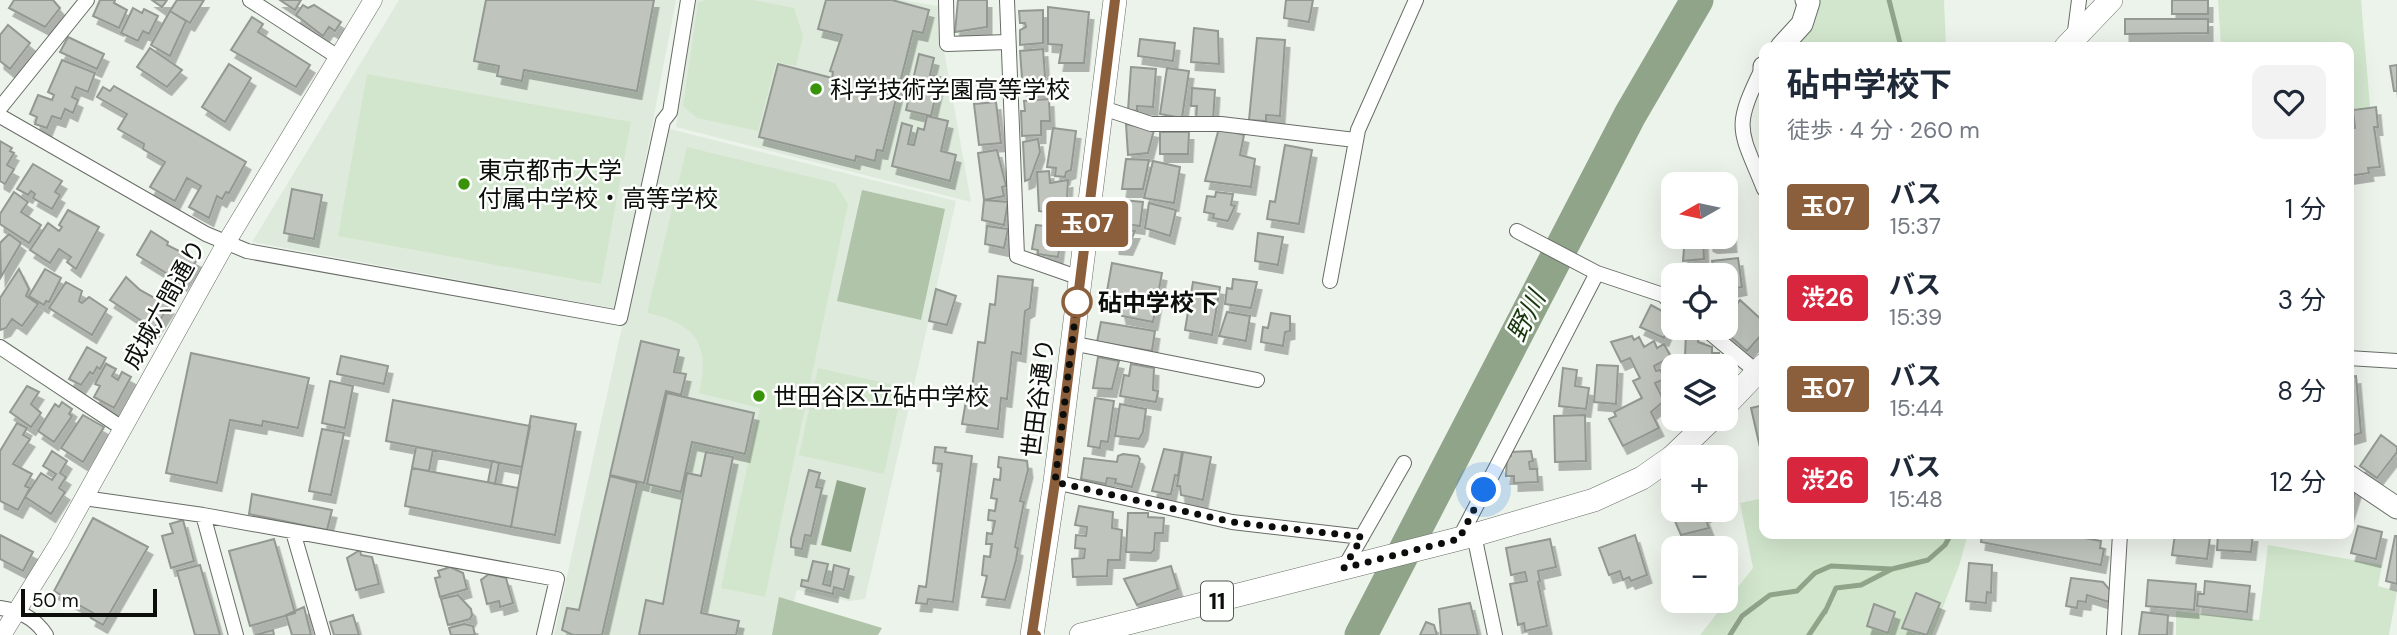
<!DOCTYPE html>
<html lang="ja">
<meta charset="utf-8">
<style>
:root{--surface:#fff;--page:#f2f2f3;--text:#1f2937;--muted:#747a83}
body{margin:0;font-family:"DM Sans","Noto Sans JP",sans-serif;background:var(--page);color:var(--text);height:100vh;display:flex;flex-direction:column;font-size:26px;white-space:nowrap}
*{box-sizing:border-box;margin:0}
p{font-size:23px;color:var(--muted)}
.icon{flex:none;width:38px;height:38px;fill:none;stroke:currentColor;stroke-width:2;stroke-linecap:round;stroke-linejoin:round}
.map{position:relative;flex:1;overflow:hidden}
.drawer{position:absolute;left:1759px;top:42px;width:595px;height:497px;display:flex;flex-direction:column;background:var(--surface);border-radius:14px;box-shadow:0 7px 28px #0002}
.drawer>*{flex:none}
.badge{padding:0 14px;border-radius:5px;font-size:24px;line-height:46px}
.needle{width:46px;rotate:261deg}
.tools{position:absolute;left:1661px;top:172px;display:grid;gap:14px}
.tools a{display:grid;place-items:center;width:77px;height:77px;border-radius:14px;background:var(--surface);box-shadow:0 7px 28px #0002;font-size:35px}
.scale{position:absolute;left:21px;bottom:18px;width:136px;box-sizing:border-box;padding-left:7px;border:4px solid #0c0e0c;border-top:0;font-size:19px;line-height:24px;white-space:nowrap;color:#0c0e0c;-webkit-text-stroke:5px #fcfffb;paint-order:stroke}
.you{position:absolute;width:35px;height:35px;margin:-18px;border:5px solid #fff;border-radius:50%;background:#1a73e8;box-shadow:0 0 0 10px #1a73e833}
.map>.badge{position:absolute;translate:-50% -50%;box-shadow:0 0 0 4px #fff}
.round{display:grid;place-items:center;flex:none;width:74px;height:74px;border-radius:14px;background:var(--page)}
.headline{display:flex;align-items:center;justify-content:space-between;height:119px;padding:0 28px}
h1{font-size:33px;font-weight:700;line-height:52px}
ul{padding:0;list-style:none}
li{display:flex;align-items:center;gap:21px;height:91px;padding:0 28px}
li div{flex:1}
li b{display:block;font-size:26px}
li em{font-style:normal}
li .badge{min-width:77px;font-weight:700;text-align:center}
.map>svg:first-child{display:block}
</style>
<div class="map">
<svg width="2397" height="635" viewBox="0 0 2397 635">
<defs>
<filter id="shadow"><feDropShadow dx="4.5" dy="8" stdDeviation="0" flood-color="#0004"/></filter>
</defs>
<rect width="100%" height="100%" fill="#ecf3ea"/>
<path fill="#deeadb" d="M 399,0 L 676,0 L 617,309 L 252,242 Z
M 696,0 L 903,0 L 943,7 L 944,50 L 971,202 L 676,127 Z
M 666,128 L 956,201 L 865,599 L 849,601 L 797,590 L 786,635 L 554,635 Z"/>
<path fill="#d2e6cd" d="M 706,0 L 753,0 L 794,8 L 803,36 L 796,66 L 776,62 L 758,131 L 697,118 L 683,106 L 698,3 Z
M 1816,0 L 1944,0 L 1946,47 L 1790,47 L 1819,3 Z
M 2218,0 L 2361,0 L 2370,107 L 2349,110 L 2348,47 L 2221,47 Z
M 367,74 L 631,122 L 601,284 L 338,236 Z
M 687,147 L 835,183 L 848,204 L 765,597 L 721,588 L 760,408 L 699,393 C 711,344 695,323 647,313 Z
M 818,368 L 903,387 L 884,474 L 799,455 Z
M 1764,498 L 1764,534 L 1968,534 L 1959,566 L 1932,635 L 1700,635 L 1753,568 L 1740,503 Z
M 2268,545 L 2382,565 L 2378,586 L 2397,591 L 2389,635 L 2176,635 L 2176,611 L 2259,620 Z"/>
<path fill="#afc4a9" d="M 862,190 L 945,209 L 921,320 L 837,301 Z
M 779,597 L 882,628 L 878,635 L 772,635 Z"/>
<path fill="#90a48a" d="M 837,480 L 866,488 L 851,552 L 821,545 Z"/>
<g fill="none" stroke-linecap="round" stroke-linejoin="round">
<path stroke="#90a48a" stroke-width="5" d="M 1889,0 L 1901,47
M 1825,612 L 1836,588 L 1861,585 L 1892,569 L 1928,560 L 1945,545 L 1951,534
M 1730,635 L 1742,616 L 1770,595 L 1797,591 L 1815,573 L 1831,566 L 1892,569
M 1809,635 L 1825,611"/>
<path stroke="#90a48a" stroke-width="33" d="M 1361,635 L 1630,115 L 1697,0"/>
</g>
<path fill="#bfc5bd" stroke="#939992" stroke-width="2" filter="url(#shadow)" d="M 14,0 L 53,0 L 60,8 L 45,27 L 9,8 Z
M 100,0 L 115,0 L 114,3 L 127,10 L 119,28 L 93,16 Z
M 152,0 L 167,0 L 162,7 Z
M 177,0 L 204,0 L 190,23 L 170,11 Z
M 280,0 L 301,0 L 295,10 Z
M 486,0 L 654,0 L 637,91 L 524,70 L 522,81 L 497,76 L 499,66 L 474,61 Z
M 826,0 L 892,0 L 929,10 L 923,33 L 913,31 L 883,151 L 877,150 L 875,161 L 856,156 L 855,161 L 759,137 L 778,64 L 832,78 L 833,72 L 830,71 L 842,35 L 818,29 Z
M 958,0 L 987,0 L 987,27 L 955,32 Z
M 1286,0 L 1313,0 L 1309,22 L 1284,18 Z
M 2172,0 L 2208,0 L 2208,14 L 2172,14 Z
M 303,5 L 308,8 L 314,5 L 341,22 L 335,31 L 329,27 L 323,36 L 296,15 Z
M 1048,7 L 1089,12 L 1084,63 L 1059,63 L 1062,45 L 1048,44 Z
M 133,8 L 142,13 L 144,9 L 158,16 L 149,34 L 143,31 L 138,41 L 121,33 Z
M 1043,10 L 1043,43 L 1020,45 L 1020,30 L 1026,27 L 1025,23 L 1020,23 L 1019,11 Z
M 170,11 L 186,21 L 170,56 L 151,45 Z
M 252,17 L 263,24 L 258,32 L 310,65 L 296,87 L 231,50 Z
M 2125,19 L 2208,19 L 2208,33 L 2125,34 Z
M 8,25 L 30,43 L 10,69 L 0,61 L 0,35 Z
M 1194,28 L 1218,31 L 1219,64 L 1191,62 Z
M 68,37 L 104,54 L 97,69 L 60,52 Z
M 1257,38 L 1285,40 L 1280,116 L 1266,115 L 1266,121 L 1249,120 Z
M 1140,39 L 1175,43 L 1173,61 L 1138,56 Z
M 150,48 L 182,70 L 167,87 L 137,67 Z
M 1043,49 L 1046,90 L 1023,92 L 1020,51 Z
M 919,54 L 934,58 L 930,75 L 940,77 L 931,116 L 906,110 Z
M 62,60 L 95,73 L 88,92 L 76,87 L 72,97 L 78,100 L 73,113 L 65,109 L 61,119 L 52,116 L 47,128 L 35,124 L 37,117 L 30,114 L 38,95 L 52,100 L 54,95 L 48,92 Z
M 229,64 L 251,78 L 225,122 L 202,107 Z
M 2397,65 L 2397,91 L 2394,91 L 2390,66 Z
M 1131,67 L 1156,69 L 1153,107 L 1137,106 L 1137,111 L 1128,110 Z
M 1167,68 L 1189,71 L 1182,118 L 1160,114 Z
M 114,86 L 246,162 L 229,193 L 226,192 L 222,199 L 217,196 L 209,218 L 189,207 L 201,186 L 187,178 L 175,201 L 150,187 L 165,162 L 143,149 L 144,144 L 118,129 L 127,114 L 97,97 L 103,87 L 110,91 Z
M 1192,88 L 1215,90 L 1213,120 L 1196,119 L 1197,106 L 1191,106 Z
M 1049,99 L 1050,121 L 1041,121 L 1041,135 L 1022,136 L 1021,111 L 1025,111 L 1024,101 Z
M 996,102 L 1001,143 L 979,145 L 974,104 Z
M 2376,107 L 2378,127 L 2374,127 L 2380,167 L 2368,168 L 2369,173 L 2348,176 L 2348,129 L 2355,128 L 2353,110 Z
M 927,116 L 948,121 L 941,151 L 956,155 L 950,181 L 892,166 L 902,123 L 912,126 L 908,144 L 914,145 L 918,128 L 924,130 Z
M 1126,124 L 1154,130 L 1148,153 L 1128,155 Z
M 1053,128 L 1076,131 L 1071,170 L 1066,172 L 1065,177 L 1055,176 L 1056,168 L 1047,167 Z
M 1219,128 L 1244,135 L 1240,155 L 1255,159 L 1251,187 L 1205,181 Z
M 1160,132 L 1189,132 L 1188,154 L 1160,154 Z
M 1038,139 L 1040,152 L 1030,179 L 1025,181 L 1023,142 Z
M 0,141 L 12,148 L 10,151 L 14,153 L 7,165 L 14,169 L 5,184 L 0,181 Z
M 1285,145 L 1312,150 L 1299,224 L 1267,219 L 1270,201 L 1275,202 Z
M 997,150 L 1006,186 L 1002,187 L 1004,196 L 984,200 L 978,153 Z
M 1126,159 L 1149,160 L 1143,189 L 1122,189 Z
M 1153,161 L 1180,167 L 1174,203 L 1144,198 Z
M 33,164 L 62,181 L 55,192 L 60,195 L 52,209 L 33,198 L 35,194 L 31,191 L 28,195 L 17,189 Z
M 1049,171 L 1050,183 L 1068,180 L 1066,216 L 1039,211 L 1037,172 Z
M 292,189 L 322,195 L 314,239 L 284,233 Z
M 14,192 L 28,202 L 21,212 L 41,225 L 29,243 L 0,224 L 0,214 Z
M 1216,192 L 1233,194 L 1231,205 L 1235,206 L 1228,221 L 1213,218 L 1214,214 L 1204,212 L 1207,196 L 1215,197 Z
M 984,200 L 1008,202 L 1004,225 L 982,220 Z
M 1122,200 L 1143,202 L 1140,226 L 1118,223 Z
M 1149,203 L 1176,210 L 1170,236 L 1145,228 Z
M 68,210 L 99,227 L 76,269 L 67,262 L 71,257 L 59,249 L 50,263 L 30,250 L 48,223 L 59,231 L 62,227 L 59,225 Z
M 1726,216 L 1730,216 L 1732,244 L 1713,245 L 1709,243 L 1708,236 L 1726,236 Z
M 1036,225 L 1062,228 L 1058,257 L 1038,254 L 1038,250 L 1032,249 Z
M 987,226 L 1008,229 L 1004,248 L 985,244 Z
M 151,231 L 168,242 L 167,245 L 197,260 L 182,283 L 137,255 Z
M 1115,231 L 1135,231 L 1128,247 L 1115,246 Z
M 1258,233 L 1283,237 L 1278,265 L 1255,261 Z
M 9,234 L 21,243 L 1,277 L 0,243 Z
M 1685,236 L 1703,236 L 1704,259 L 1683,261 Z
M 1738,258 L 1742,287 L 1726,290 L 1726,275 L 1714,275 L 1712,261 Z
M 1112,263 L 1162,273 L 1153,322 L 1122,316 L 1120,306 L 1109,304 L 1111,291 L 1107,291 Z
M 19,269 L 29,289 L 26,296 L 38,304 L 22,326 L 12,319 L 6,328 L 0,330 L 0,298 Z
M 45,269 L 61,278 L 49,302 L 46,301 L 44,305 L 29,296 Z
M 998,276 L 1033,280 L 1030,308 L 1025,311 L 1021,354 L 1012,352 L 1007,399 L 1001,398 L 998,429 L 962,424 L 967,395 L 971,396 L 978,342 L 985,343 L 990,304 L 995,305 Z
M 126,277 L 140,290 L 169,306 L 154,329 L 110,300 Z
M 1233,279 L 1257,282 L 1251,308 L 1225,304 L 1227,288 L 1232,289 Z
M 66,282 L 82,291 L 79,301 L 82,303 L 89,297 L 107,309 L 92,335 L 49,308 Z
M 1193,282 L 1220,287 L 1212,335 L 1185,330 Z
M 936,289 L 956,296 L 947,325 L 929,321 Z
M 1740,300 L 1764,322 L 1764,332 L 1747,351 L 1721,328 L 1726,327 L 1726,317 Z
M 1651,305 L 1673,317 L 1664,338 L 1640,327 Z
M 1227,312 L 1250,316 L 1246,341 L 1219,336 Z
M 1271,313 L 1290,316 L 1290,331 L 1285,332 L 1283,346 L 1261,342 L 1263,327 L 1268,328 Z
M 1101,322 L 1155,331 L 1152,351 L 1097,342 Z
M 1686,333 L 1699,335 L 1698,342 L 1712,347 L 1712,353 L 1719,353 L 1718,358 L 1727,359 L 1726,369 L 1726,366 L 1694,366 L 1694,357 L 1685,356 Z
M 1632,336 L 1634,340 L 1639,337 L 1644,347 L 1654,341 L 1657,348 L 1664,344 L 1671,357 L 1654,366 L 1656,371 L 1660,370 L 1665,379 L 1655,383 L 1664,401 L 1651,412 L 1659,428 L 1623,446 L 1609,419 L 1616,416 L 1614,412 L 1642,398 L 1633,381 L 1640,378 L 1630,358 L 1621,362 L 1611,342 Z
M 641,341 L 679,350 L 674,372 L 686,374 L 681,395 L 666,391 L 644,483 L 610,475 Z
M 87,347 L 106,358 L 100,369 L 97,367 L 93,374 L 90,372 L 81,385 L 69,379 Z
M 191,353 L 309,378 L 298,428 L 263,421 L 262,426 L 230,420 L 217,483 L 166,473 Z
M 341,356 L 388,366 L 384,384 L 337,374 Z
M 1098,357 L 1119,361 L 1112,389 L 1093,388 Z
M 106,364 L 116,369 L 112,376 L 118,380 L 122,372 L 131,377 L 114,408 L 94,397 L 100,386 L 95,384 Z
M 1131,364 L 1154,368 L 1153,390 L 1158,391 L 1156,402 L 1120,396 L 1124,375 L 1129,376 Z
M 1597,365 L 1618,366 L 1616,404 L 1594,402 Z
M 1563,368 L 1577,370 L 1575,386 L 1589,388 L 1586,409 L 1559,406 Z
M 2356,376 L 2361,433 L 2348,437 L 2348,377 Z
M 330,381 L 353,386 L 345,428 L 322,423 Z
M 27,386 L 39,392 L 31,404 L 41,413 L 31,427 L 10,412 Z
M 667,393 L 754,413 L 745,454 L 692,442 L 681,492 L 647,484 Z
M 1095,398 L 1114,401 L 1108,442 L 1101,441 L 1100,448 L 1088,446 Z
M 393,400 L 530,426 L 522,467 L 386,441 Z
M 62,402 L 72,409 L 69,414 L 72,416 L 54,442 L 38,431 L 55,404 L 59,407 Z
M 1120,404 L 1146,409 L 1143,432 L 1139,439 L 1115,436 Z
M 1764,405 L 1764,455 L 1762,456 L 1751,408 Z
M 83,415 L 104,427 L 83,462 L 61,448 Z
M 1585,415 L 1586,461 L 1555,462 L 1554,416 Z
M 531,416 L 576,424 L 555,535 L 511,527 Z
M 17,423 L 27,428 L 23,435 L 30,439 L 13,464 L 32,474 L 25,486 L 30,488 L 18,510 L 0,501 L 0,451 Z
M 322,429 L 344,433 L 331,495 L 309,491 Z
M 2381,435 L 2397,447 L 2397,452 L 2377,478 L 2360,466 Z
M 416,447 L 433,450 L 429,471 L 412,468 Z
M 935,447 L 946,448 L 945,452 L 972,456 L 953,602 L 928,599 L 927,604 L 916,603 L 919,586 L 926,587 L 942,464 L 933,463 Z
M 1164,449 L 1182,452 L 1178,476 L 1175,475 L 1171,494 L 1167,494 L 1152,491 Z
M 52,451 L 67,461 L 60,473 L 66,477 L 59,488 L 65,492 L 51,514 L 25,497 L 41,473 L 52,480 L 56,474 L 43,466 Z
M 1531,451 L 1533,461 L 1529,462 L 1530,469 L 1537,469 L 1538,482 L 1514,483 L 1514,476 L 1506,476 L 1507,457 L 1511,456 L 1511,452 Z
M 706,452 L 733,457 L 701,613 L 739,621 L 736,635 L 639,635 L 646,600 L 663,604 L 687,473 L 701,476 Z
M 1183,452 L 1211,457 L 1203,500 L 1181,495 L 1180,486 L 1177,486 Z
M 1123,454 L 1138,456 L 1140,459 L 1132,487 L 1115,483 L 1116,479 L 1107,478 L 1106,484 L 1081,479 L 1084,458 L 1117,462 L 1118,456 Z
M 999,457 L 1027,461 L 1028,470 L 1020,501 L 1024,502 L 1015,547 L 1018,548 L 1016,560 L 1005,600 L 982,597 L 987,576 L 982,575 L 984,556 L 990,557 L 992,544 L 986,544 L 987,533 L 992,534 L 995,521 L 988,520 L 989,510 L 995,511 L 997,499 L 991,498 L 994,479 L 1000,480 L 1001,468 L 998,467 Z
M 492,461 L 499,463 L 495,484 L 488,482 Z
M 412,468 L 518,488 L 511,527 L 405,506 Z
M 809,470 L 820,473 L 816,487 L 822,488 L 811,536 L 805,535 L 802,549 L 791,547 L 791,539 Z
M 610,476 L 637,483 L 602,635 L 573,635 L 562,630 L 567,608 L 579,610 Z
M 2348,485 L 2356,490 L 2348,516 Z
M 1673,487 L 1673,509 L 1709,509 L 1710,512 L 1704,515 L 1709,528 L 1681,535 L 1662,491 Z
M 252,494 L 332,510 L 327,530 L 249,514 Z
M 1079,506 L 1113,512 L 1112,528 L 1122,530 L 1120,560 L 1108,560 L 1107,576 L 1073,577 L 1072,559 L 1084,558 L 1085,549 L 1075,548 L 1076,535 L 1086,536 L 1087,527 L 1075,525 Z
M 1128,513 L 1148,513 L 1148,517 L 1164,518 L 1163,533 L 1155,533 L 1154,550 L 1151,553 L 1126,552 Z
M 93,518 L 148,547 L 103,625 L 91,618 L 93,613 L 54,591 Z
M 183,520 L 194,561 L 171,568 L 162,536 L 173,533 L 170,524 Z
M 2358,526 L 2382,532 L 2376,559 L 2351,553 Z
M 1982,534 L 2063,534 L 2101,541 L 2100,548 L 2104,549 L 2101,565 L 1981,542 Z
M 2175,534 L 2210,538 L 2207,559 L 2172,555 Z
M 2218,534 L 2253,534 L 2251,552 L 2217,550 Z
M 0,535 L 33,552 L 23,571 L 0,559 Z
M 1635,535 L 1647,575 L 1631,581 L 1629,577 L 1623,580 L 1620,571 L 1609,575 L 1599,548 Z
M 2395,536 L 2397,536 L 2397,584 L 2386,581 Z
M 274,539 L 295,613 L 250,626 L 229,551 Z
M 1550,539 L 1556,567 L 1538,571 L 1540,581 L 1538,582 L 1547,626 L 1525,631 L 1524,623 L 1518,625 L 1510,584 L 1527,581 L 1525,572 L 1511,575 L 1506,548 Z
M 360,550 L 361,555 L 372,557 L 379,584 L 356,590 L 347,558 Z
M 813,561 L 828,564 L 823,584 L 830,586 L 834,565 L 849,569 L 844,590 L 834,587 L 833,594 L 801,586 L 802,580 L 808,581 Z
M 1969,563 L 1992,565 L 1991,593 L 1987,592 L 1986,603 L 1966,601 Z
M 200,565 L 220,635 L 195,635 L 177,571 Z
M 1171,566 L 1178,589 L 1137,605 L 1124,579 Z
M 450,567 L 463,573 L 467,589 L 440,597 L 435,578 L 440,577 L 438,571 Z
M 489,574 L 506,578 L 513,603 L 500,607 L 499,601 L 487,604 L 481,580 Z
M 2071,578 L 2103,582 L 2110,590 L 2109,602 L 2087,595 L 2086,602 L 2078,601 L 2077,608 L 2066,606 Z
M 2148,580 L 2196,584 L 2194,610 L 2146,606 Z
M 2205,581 L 2250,586 L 2247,612 L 2197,606 L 2198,594 L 2204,594 Z
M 1916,593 L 1940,603 L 1927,635 L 1902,628 Z
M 458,595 L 471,609 L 472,615 L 470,619 L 448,625 L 441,599 Z
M 1470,603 L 1478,635 L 1441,635 L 1439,609 Z
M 1874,604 L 1895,612 L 1888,633 L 1867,626 Z
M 304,607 L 311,635 L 292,635 L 286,615 Z
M 2142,612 L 2168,615 L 2167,635 L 2139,635 Z
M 353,615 L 359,635 L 334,635 L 330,622 Z
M 1426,622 L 1434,625 L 1437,635 L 1420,635 Z
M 464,624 L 473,626 L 475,635 L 451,635 L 449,628 Z
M 273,630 L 274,635 L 255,635 Z"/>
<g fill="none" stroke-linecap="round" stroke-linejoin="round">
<defs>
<path id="minor" d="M 250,0 L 338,57
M 946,0 L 947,44 L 1008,42
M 1007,0 L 1017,256 L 1080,278
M 2074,39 L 2079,0
M 1762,69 C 1732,130 1740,129 1764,189
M 0,108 L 87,0
M 1103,108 L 1151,124 L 1221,124 L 1355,140
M 0,116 L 206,234 L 247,251 L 620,318 L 663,121 L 670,112 L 688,0
M 1517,231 L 1597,273 L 1663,295 L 1673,304
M 1330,281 L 1358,130 L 1416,0
M 1703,327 L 1757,372 L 1762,371
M 1071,343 L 1257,380
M 0,347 L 122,428
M 2348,358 L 2397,361
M 1055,482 L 1232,522 L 1362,537
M 84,498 L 203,515 L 557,579 L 544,635
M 203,515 L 236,635
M 293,532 L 323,635
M 1474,535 L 1495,635
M 1459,539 L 1597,273
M 1344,568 L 1404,463
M 0,608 C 20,611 35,618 46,635
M 2114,635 L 2120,534"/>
<path id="tertiary" d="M 2,635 L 59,543 L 226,243 L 373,0"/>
<path id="secondary" d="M 1781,47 L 1802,24 L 1809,2 L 1806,0
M 1764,67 L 1764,70
M 2348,475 L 2397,508"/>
<path id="primary" d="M 2066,47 L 2111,0
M 1726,405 L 1764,365
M 1032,635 L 1055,482 L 1115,0
M 1081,635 L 1474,535 L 1594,500 L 1642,478 L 1672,457 L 1713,418"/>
</defs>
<use href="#minor" stroke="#676d66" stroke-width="16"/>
<use href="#tertiary" stroke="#676d66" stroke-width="19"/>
<use href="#secondary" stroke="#676d66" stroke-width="23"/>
<use href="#primary" stroke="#676d66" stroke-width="24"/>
<use href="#minor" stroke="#fff" stroke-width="14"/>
<use href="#tertiary" stroke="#fff" stroke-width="18"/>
<use href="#secondary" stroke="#fff" stroke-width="21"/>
<use href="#primary" stroke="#fff" stroke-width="23"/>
</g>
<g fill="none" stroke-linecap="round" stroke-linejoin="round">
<defs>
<path id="line" d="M 1036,635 L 1032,634 L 1055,482 L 1115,0"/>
</defs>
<use href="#line" stroke="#fff" stroke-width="16"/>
<use href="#line" stroke="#8b5e3c" stroke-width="10"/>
<path stroke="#0c0e0c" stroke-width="7" stroke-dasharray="0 12.6" d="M 1077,302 L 1055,482 L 1232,522 L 1362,537 L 1344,568 L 1459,539 L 1484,490"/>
</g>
<g fill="#399309" stroke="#fcfffb" stroke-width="2.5">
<circle cx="816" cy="89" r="7"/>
<circle cx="464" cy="184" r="7"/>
<circle cx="759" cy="396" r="7"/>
</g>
<circle fill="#fff" stroke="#8b5e3c" stroke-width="3.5" cx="1077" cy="302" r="14"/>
<g text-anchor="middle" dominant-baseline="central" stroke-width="5" stroke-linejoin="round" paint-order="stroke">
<rect fill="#fcfffb" stroke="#545654" stroke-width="2" x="1201" y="581.5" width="32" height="39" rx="5"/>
<g font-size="23" font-weight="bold" fill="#0c0e0c">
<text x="1217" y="601">11</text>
</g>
<g font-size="24" fill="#0c0e0c" stroke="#fcfffb" text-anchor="start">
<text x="830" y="89">科学技術学園高等学校</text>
<text x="478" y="170">東京都市大学<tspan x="478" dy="28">付属中学校・高等学校</tspan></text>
<text x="773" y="396">世田谷区立砧中学校</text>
</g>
<g font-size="24" font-weight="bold" fill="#0c0e0c" stroke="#fcfffb" text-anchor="start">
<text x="1098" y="302">砧中学校下</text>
</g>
<g font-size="24" fill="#0c0e0c" stroke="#fcfffb">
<text transform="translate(164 304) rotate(-61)">成城六間通り</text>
<text transform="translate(1038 398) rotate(-83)">世田谷通り</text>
</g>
<g font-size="26" font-style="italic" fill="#19360f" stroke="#fcfffb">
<text transform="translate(1526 316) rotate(-63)">野川</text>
</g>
</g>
</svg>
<div class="tools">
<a><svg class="needle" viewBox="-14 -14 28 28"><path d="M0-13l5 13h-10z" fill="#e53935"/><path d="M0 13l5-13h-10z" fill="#747a83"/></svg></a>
<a><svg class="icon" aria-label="locate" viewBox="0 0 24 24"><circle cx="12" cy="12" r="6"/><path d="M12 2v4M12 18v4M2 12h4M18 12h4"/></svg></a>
<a><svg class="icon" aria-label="layers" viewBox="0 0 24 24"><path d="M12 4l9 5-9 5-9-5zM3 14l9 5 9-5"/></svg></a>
<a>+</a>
<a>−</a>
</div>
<div class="scale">50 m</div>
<div class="you" style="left:1484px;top:490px"></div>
<b class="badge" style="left:1087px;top:224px;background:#8b5e3c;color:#fff">玉07</b>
<section class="drawer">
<div class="headline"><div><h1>砧中学校下</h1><p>徒歩 · 4 分 · 260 m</p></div><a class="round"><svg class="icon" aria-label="heart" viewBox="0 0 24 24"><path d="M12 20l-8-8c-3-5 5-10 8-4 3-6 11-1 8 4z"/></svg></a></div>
<ul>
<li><span class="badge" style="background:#8b5e3c;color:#fff">玉07</span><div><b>バス</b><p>15:37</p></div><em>1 分</em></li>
<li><span class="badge" style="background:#d7263d;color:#fff">渋26</span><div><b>バス</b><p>15:39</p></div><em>3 分</em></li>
<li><span class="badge" style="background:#8b5e3c;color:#fff">玉07</span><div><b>バス</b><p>15:44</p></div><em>8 分</em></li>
<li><span class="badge" style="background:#d7263d;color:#fff">渋26</span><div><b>バス</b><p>15:48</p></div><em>12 分</em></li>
</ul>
</section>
</div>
